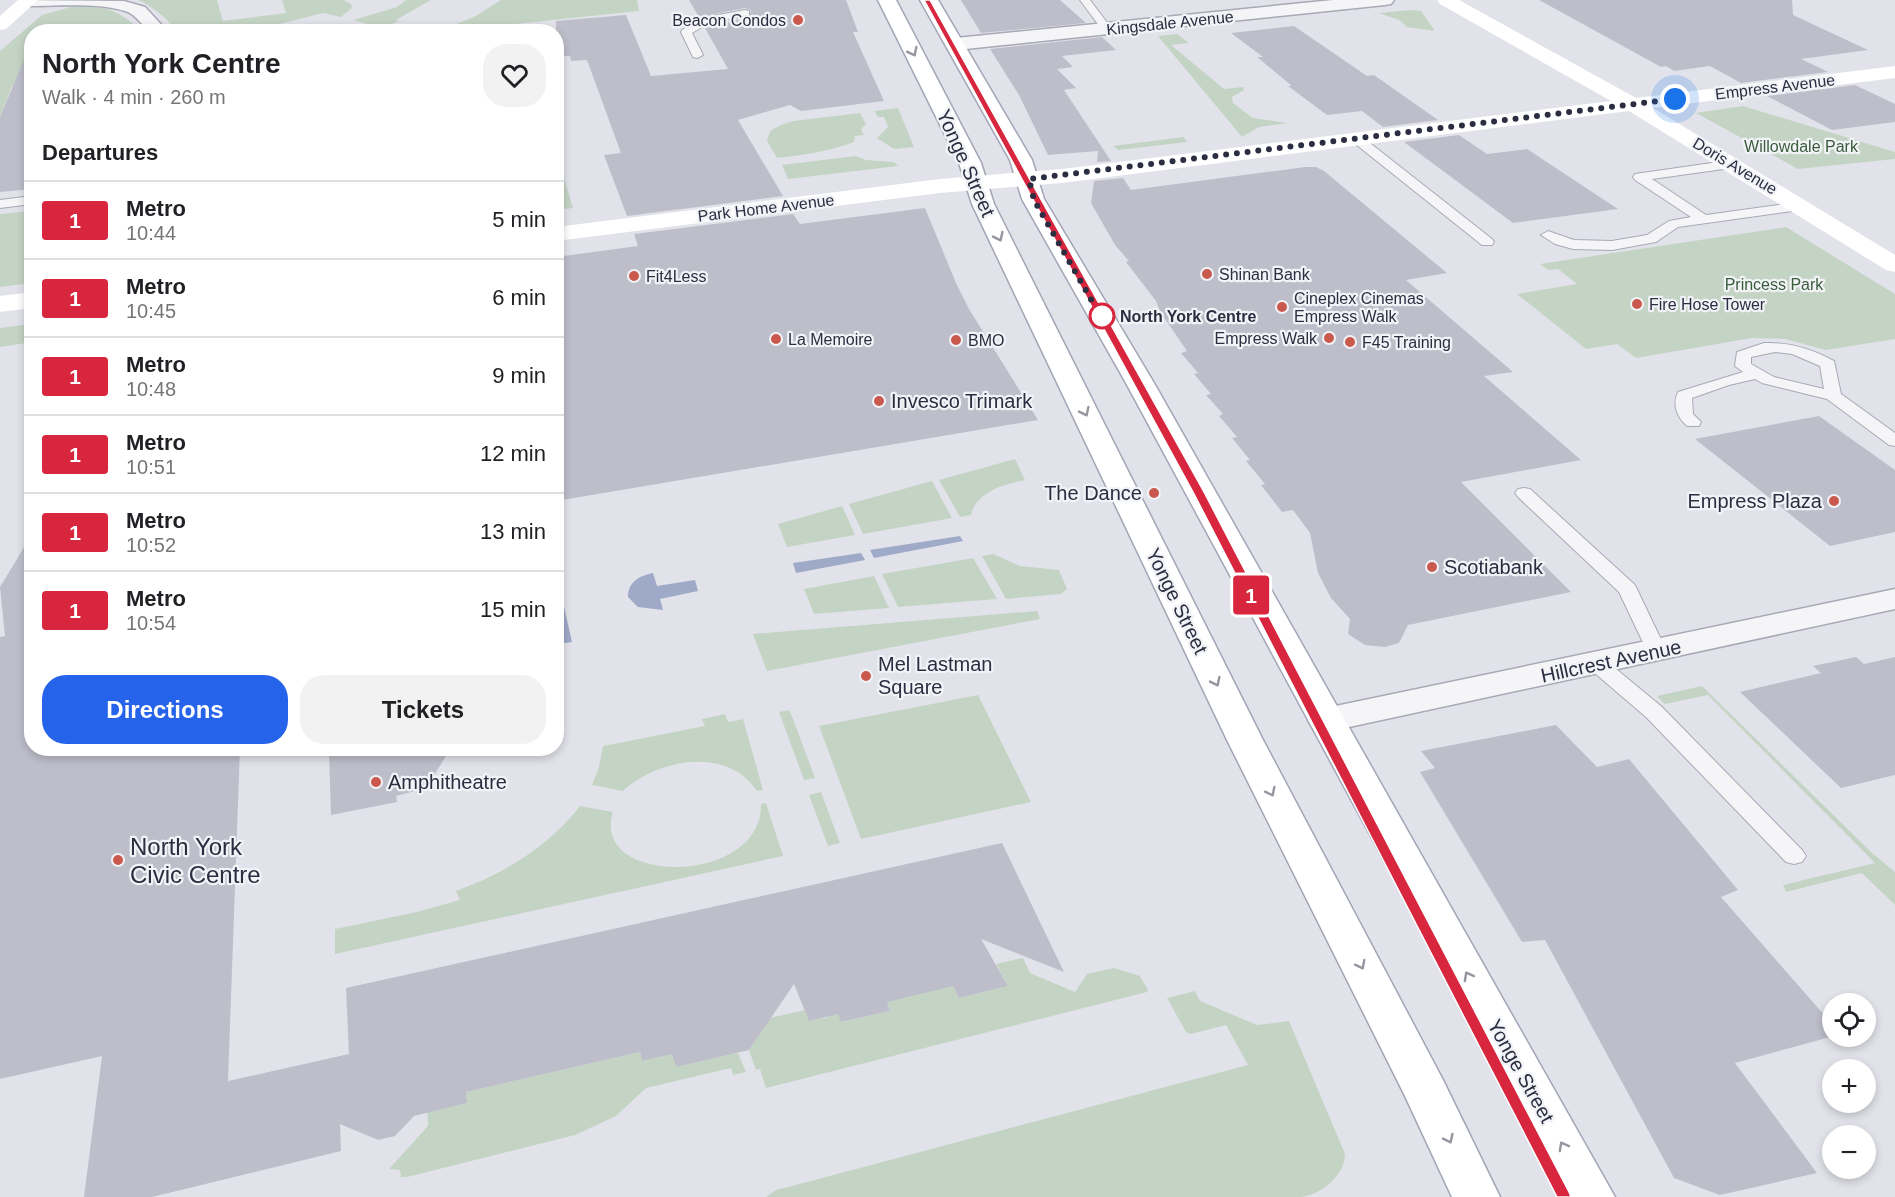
<!DOCTYPE html>
<meta charset="utf-8">
<style>
:root{--surface:#fff;--page:#f2f2f2;--text:#202124;--muted:#757577;--line:#e0e0e0;--accent:#2563eb}
body{margin:0;font-family:Helvetica,sans-serif;background:var(--page);color:var(--text);height:100vh;display:flex;flex-direction:column;font-size:22px;white-space:nowrap}
*{box-sizing:border-box;margin:0}
p{font-size:20px;color:var(--muted)}
.icon{flex:none;width:33px;height:33px;fill:none;stroke:currentColor;stroke-width:2;stroke-linecap:round;stroke-linejoin:round}
.map{position:relative;flex:1;overflow:hidden}
.drawer{position:absolute;left:24px;top:24px;width:540px;height:732px;display:flex;flex-direction:column;background:var(--surface);border-radius:24px;box-shadow:0 3px 9px #0003}
.drawer>*{flex:none}
.badge{padding:0 12px;border-radius:4px;font-size:21px;line-height:39px}
.buttons{position:absolute;left:1822px;top:993px;display:grid;gap:12px}
.buttons a{display:grid;place-items:center;width:54px;height:54px;border-radius:50%;background:var(--surface);box-shadow:0 3px 9px #0003;font-size:30px}
.you{position:absolute;width:30px;height:30px;margin:-15px;border:4px solid #fff;border-radius:50%;background:#1a73e8;box-shadow:0 0 0 9px #1a73e833}
.map>.badge{position:absolute;translate:-50% -50%;box-shadow:0 0 0 3px #fff}
h2{padding:0 18px;font-size:22px;line-height:54px}
.round{display:grid;place-items:center;flex:none;width:63px;height:63px;border-radius:24px;background:var(--page)}
.headline{display:flex;align-items:center;justify-content:space-between;height:102px;padding:0 18px}
h1{font-size:28px;font-weight:800;line-height:45px}
.primary-button{display:flex;gap:12px;margin-top:auto;padding:12px 18px}
.primary-button a{flex:1;height:69px;border-radius:24px;background:var(--accent);color:#fff;font-size:24px;font-weight:800;line-height:69px;text-align:center}
.primary-button a+a{background:var(--page);color:var(--text)}
ul{padding:0;list-style:none}
li{display:flex;align-items:center;gap:18px;height:78px;padding:0 18px;border-top:2px solid var(--line)}
li div{flex:1}
li b{display:block;font-size:22px}
li em{font-style:normal}
li .badge{min-width:66px;font-weight:700;text-align:center}
.map>svg:first-child{display:block}
</style>
<div class="map">
<svg width="1895" height="1197" viewBox="0 0 1895 1197">
<rect width="100%" height="100%" fill="#e2e3ea"/>
<path fill="#c4d4c4" d="M 138,0 L 217,0 L 223,21 L 286,13 L 282,0 L 344,0 L 351,4 L 352,8 L 341,17 L 323,13 L 260,29 L 178,32 C 170,21 151,5 138,0 Z
M 406,0 L 431,0 L 396,20 L 399,21 L 374,31 L 344,31 L 368,24 L 353,20 L 397,7 Z
M 501,0 L 637,0 L 639,11 L 506,25 L 508,31 L 439,31 L 474,17 Z
M 71,7 C 105,6 117,8 141,31 L 32,32 L 31,84 L 12,86 L 0,117 L 0,51 L 42,15 Z
M 1411,10 L 1421,11 L 1435,31 L 1407,27 L 1399,20 L 1379,13 Z
M 1177,34 L 1189,43 L 1171,45 L 1224,89 L 1243,87 L 1244,90 L 1232,97 L 1233,103 L 1253,118 L 1288,123 L 1259,127 L 1242,137 L 1158,36 Z
M 1743,106 L 1895,152 L 1895,159 L 1798,169 L 1696,113 Z
M 898,108 L 914,147 L 894,149 L 877,138 L 888,127 L 884,117 L 878,117 L 874,111 Z
M 860,113 L 866,124 L 861,129 L 864,135 L 855,136 L 854,142 C 829,151 805,155 777,158 L 767,141 L 770,131 L 781,125 L 793,121 Z
M 1184,137 L 1187,142 L 1118,150 L 1113,146 Z
M 557,155 L 573,208 L 557,210 Z
M 856,156 L 866,160 L 894,162 L 898,166 L 788,179 L 782,165 Z
M 31,211 L 31,283 L 0,287 L 0,214 Z
M 1786,227 L 1895,294 L 1895,339 L 1826,350 L 1785,339 L 1752,338 L 1636,358 L 1617,344 L 1586,349 L 1517,294 L 1577,284 L 1558,269 L 1548,270 L 1540,264 Z
M 31,324 L 26,343 L 0,347 L 0,328 Z
M 1015,459 L 1025,480 C 1005,484 976,492 971,515 L 960,517 L 939,480 Z
M 932,481 L 952,518 L 863,534 L 849,504 Z
M 842,506 L 855,535 L 787,547 L 778,524 Z
M 993,554 L 1020,566 L 1059,570 L 1067,589 L 1061,594 L 1006,599 L 982,556 Z
M 973,558 L 997,599 L 898,607 L 882,574 Z
M 874,576 L 889,608 L 814,614 L 804,589 Z
M 1037,611 L 1040,619 L 767,671 L 753,634 Z
M 1702,686 L 1872,853 L 1895,872 L 1895,905 L 1862,873 L 1786,892 L 1783,885 L 1875,863 L 1708,695 L 1665,704 L 1657,696 Z
M 978,695 L 1031,802 L 861,839 L 819,726 Z
M 789,710 L 793,719 L 815,778 L 804,780 L 779,712 Z
M 725,714 L 728,722 L 743,719 L 763,790 L 757,791 C 727,745 656,760 623,791 L 592,785 L 599,767 L 603,746 L 705,726 L 702,719 Z
M 821,792 L 840,843 L 828,846 L 809,795 Z
M 766,803 L 783,856 L 335,954 L 335,929 L 417,912 L 460,900 L 456,891 C 504,874 549,846 580,806 L 613,812 C 589,887 763,886 761,804 Z
M 1023,958 L 1030,973 L 1075,992 L 1087,974 L 1114,968 L 1140,976 L 1148,990 L 1147,992 L 766,1088 L 760,1069 L 756,1070 L 749,1050 L 766,1025 L 765,1019 L 805,1010 L 809,1021 L 828,1017 L 834,1003 L 842,1022 L 890,1011 L 883,991 L 947,974 L 959,998 L 1008,986 L 996,964 Z
M 1195,991 L 1200,1001 L 1257,1025 L 1289,1021 L 1345,1154 C 1345,1175 1322,1194 1302,1197 L 766,1197 L 776,1190 L 788,1187 L 1248,1065 L 1226,1025 L 1191,1034 L 1186,1032 L 1167,998 Z
M 669,1044 L 676,1067 L 727,1055 L 730,1044 L 734,1054 L 738,1053 L 746,1072 L 733,1075 L 731,1068 L 646,1088 L 616,1116 L 575,1135 L 407,1177 L 401,1177 L 400,1170 L 389,1169 L 428,1126 L 427,1102 L 441,1109 L 467,1103 L 466,1092 L 640,1052 L 642,1061 L 663,1056 Z"/>
<path fill="#9fa9c8" d="M 960,536 L 963,541 L 874,558 L 870,550 Z
M 861,553 L 865,560 L 796,573 L 793,563 Z
M 653,573 L 657,586 L 695,580 L 698,591 L 660,599 L 663,610 L 638,607 L 628,597 C 628,582 639,576 653,573 Z
M 557,576 L 572,642 L 557,644 L 556,576 Z"/>
<path fill="#bdbeca" d="M 689,0 L 846,0 L 858,32 L 853,32 L 884,101 L 801,111 L 790,105 L 738,120 L 783,196 L 627,216 L 604,155 L 621,153 L 587,60 L 571,61 L 570,56 L 556,56 L 556,21 L 626,15 L 651,76 L 728,69 L 705,28 L 749,17 L 751,10 L 745,8 L 699,17 Z
M 961,0 L 1060,0 L 1086,23 L 981,33 Z
M 1539,0 L 1792,0 L 1793,15 L 1868,50 L 1801,59 L 1828,72 L 1741,83 L 1710,66 L 1674,71 L 1666,66 L 1661,67 Z
M 1294,26 L 1367,76 L 1374,75 L 1438,120 L 1383,127 L 1362,111 L 1327,115 L 1288,86 L 1292,86 L 1257,57 L 1263,57 L 1231,33 Z
M 1102,37 L 1116,50 L 1062,56 L 1073,67 L 1057,69 L 1076,88 L 1064,90 L 1111,161 L 1097,162 L 1098,151 L 1048,155 L 1019,95 L 990,49 Z
M 31,43 L 32,189 L 0,192 L 0,117 Z
M 1855,85 L 1895,104 L 1895,122 L 1832,130 L 1767,96 Z
M 1459,135 L 1487,154 L 1527,149 L 1618,209 L 1513,223 L 1404,142 Z
M 1305,167 L 1316,167 L 1324,171 L 1447,273 L 1406,280 L 1513,372 L 1484,376 L 1581,460 L 1461,482 L 1571,592 L 1408,625 L 1399,643 L 1385,647 L 1365,645 L 1348,634 L 1350,619 L 1331,598 L 1318,573 L 1310,533 L 1293,510 L 1282,512 L 1261,485 L 1265,484 L 1246,461 L 1250,460 L 1232,438 L 1237,437 L 1219,416 L 1223,414 L 1206,395 L 1211,394 L 1194,374 L 1198,373 L 1181,353 L 1187,351 L 1161,313 L 1156,301 L 1126,262 L 1129,261 L 1115,245 L 1091,203 L 1094,181 L 1123,178 L 1131,190 Z
M 925,208 L 956,283 L 969,309 L 1038,420 L 556,501 L 556,257 L 638,246 L 634,234 L 793,214 L 800,224 Z
M 1819,416 L 1895,470 L 1895,532 L 1830,546 L 1695,439 Z
M 32,534 L 32,748 L 240,748 L 228,1081 L 349,1054 L 346,988 L 1002,843 L 1064,972 L 981,939 L 1008,986 L 959,998 L 953,986 L 887,1002 L 890,1011 L 841,1022 L 838,1014 L 809,1021 L 794,984 L 749,1050 L 676,1067 L 672,1054 L 642,1061 L 640,1052 L 466,1092 L 467,1103 L 414,1116 L 395,1136 L 378,1140 L 340,1124 L 341,1151 L 152,1197 L 84,1197 L 102,1056 L 0,1079 L 0,637 L 5,636 L 0,587 Z
M 1856,657 L 1864,664 L 1895,657 L 1895,775 L 1841,788 L 1740,692 L 1821,673 L 1813,666 Z
M 1556,725 L 1597,767 L 1629,759 L 1738,890 L 1721,897 L 1833,1025 L 1834,1036 L 1735,1063 L 1817,1173 L 1720,1195 L 1674,1178 L 1545,940 L 1522,942 L 1420,772 L 1435,768 L 1421,751 Z
M 356,748 L 451,748 L 426,788 L 396,796 L 397,802 L 331,815 L 329,754 Z"/>
<g fill="none" stroke-linecap="round" stroke-linejoin="round">
<defs>
<path id="lane" d="M 1080,0 L 1090,0 L 1112,29 L 1111,31 L 1103,31 Z
M 745,10 L 749,11 L 749,15 L 709,23 L 692,33 L 703,55 L 697,58 L 693,57 L 681,32 L 682,30 L 702,18 Z
M 1357,135 L 1361,136 L 1492,239 L 1494,242 L 1492,245 L 1482,245 L 1353,142 L 1351,139 Z
M 1733,160 L 1739,164 L 1738,167 L 1652,179 L 1706,215 L 1800,202 L 1807,206 L 1800,210 L 1678,227 L 1656,242 L 1612,250 L 1573,249 L 1555,244 L 1541,235 L 1548,231 L 1574,240 L 1612,241 L 1647,235 L 1669,221 L 1691,217 L 1635,180 L 1633,177 L 1635,174 Z
M 32,196 L 32,204 L 0,208 L 0,200 Z
M 1764,343 C 1789,342 1812,349 1834,361 L 1841,394 L 1895,433 L 1895,446 L 1889,445 L 1827,399 L 1762,383 L 1755,379 L 1729,385 L 1692,398 L 1693,414 L 1701,422 L 1699,426 L 1687,426 C 1677,417 1672,405 1678,392 L 1743,372 L 1735,366 L 1737,352 ZM 1775,352 L 1792,354 L 1820,366 L 1824,389 L 1774,377 L 1751,364 L 1751,357 Z
M 1524,488 L 1530,489 L 1635,585 L 1667,652 L 1664,657 L 1657,658 L 1650,657 L 1619,592 L 1518,497 L 1515,493 L 1518,489 Z
M 1597,658 L 1604,659 L 1662,707 L 1802,850 L 1806,856 L 1802,862 L 1794,864 L 1786,862 L 1646,717 L 1590,669 L 1587,664 L 1590,659 Z"/>
<path id="street" d="M 20,0 L 124,1 L 145,7 L 168,32 L 149,32 C 143,25 136,16 128,12 C 102,2 56,6 28,6 L 22,5 Z
M 1333,0 L 1394,0 L 1391,4 L 1385,5 L 956,50 L 949,48 L 947,44 L 949,40 L 956,38 Z
M 1895,589 L 1895,609 L 1326,732 L 1313,728 L 1308,720 L 1313,712 L 1326,708 Z"/>
<path id="primary" d="M 878,0 L 896,0 L 981,163 L 994,204 L 1263,740 L 1443,1080 L 1500,1197 L 1452,1197 L 1405,1096 L 1227,740 L 972,204 L 959,163 Z
M 920,0 L 938,0 L 1032,160 L 1044,199 L 1154,383 L 1615,1197 L 1566,1197 L 1126,383 L 1022,199 L 1010,160 Z"/>
</defs>
<use href="#lane" stroke="#a7a9b4" stroke-width="2"/>
<use href="#street" stroke="#a7a9b4" stroke-width="3"/>
<use href="#primary" stroke="#a2a5b5" stroke-width="3"/>
<use href="#lane" fill="#f5f5f8" fill-rule="evenodd"/>
<use href="#street" fill="#f5f5f8" fill-rule="evenodd"/>
<path fill="#fff" fill-rule="evenodd" d="M 18,0 L 38,0 L 6,29 L 0,30 L 0,16 Z
M 1437,0 L 1459,0 L 1636,98 L 1895,66 L 1895,78 L 1653,108 L 1895,255 L 1895,272 L 1886,270 L 1629,111 L 1062,183 L 940,193 L 556,241 L 556,227 L 940,179 L 1062,169 L 1611,101 L 1440,4 Z
M 32,292 L 32,308 L 0,312 L 0,296 Z"/>
<use href="#primary" fill="#fff" fill-rule="evenodd"/>
</g>
<defs><path id="oneway-chevron" d="M-2-3.5L2.5 0L-2 3.5" fill="none" stroke-width="1.6" stroke-linecap="round" stroke-linejoin="round" transform="scale(1.5)"/></defs>
<g stroke="#9596a0">
<use href="#oneway-chevron" transform="translate(913 52) rotate(63)"/>
<use href="#oneway-chevron" transform="translate(999 237) rotate(64)"/>
<use href="#oneway-chevron" transform="translate(1085 412) rotate(64)"/>
<use href="#oneway-chevron" transform="translate(1216 682) rotate(64)"/>
<use href="#oneway-chevron" transform="translate(1271 792) rotate(63)"/>
<use href="#oneway-chevron" transform="translate(1361 965) rotate(63)"/>
<use href="#oneway-chevron" transform="translate(1468 976) rotate(-119)"/>
<use href="#oneway-chevron" transform="translate(1449 1139) rotate(64)"/>
<use href="#oneway-chevron" transform="translate(1563 1146) rotate(-119)"/>
</g>
<path fill="#d7263d" stroke="#fff" stroke-width="1.5" d="M 924,0 L 930,0 L 1204,492 L 1569,1192 L 1571,1197 L 1557,1197 L 1193,492 Z"/>
<g fill="none" stroke-linecap="round" stroke-linejoin="round">
<path stroke="#2b2d41" stroke-width="6" stroke-dasharray="0 10.8" d="M 1102,316 L 1104,322 L 1034,200 L 1029,179 L 1675,99"/>
</g>
<g fill="#c9594d" stroke="#f2f3f7" stroke-width="2">
<circle cx="798" cy="20" r="6"/>
<circle cx="1207" cy="274" r="6"/>
<circle cx="634" cy="276" r="6"/>
<circle cx="1637" cy="304" r="6"/>
<circle cx="1282" cy="307" r="6"/>
<circle cx="1329" cy="338" r="6"/>
<circle cx="776" cy="339" r="6"/>
<circle cx="956" cy="340" r="6"/>
<circle cx="1350" cy="342" r="6"/>
<circle cx="879" cy="401" r="6"/>
<circle cx="1154" cy="493" r="6"/>
<circle cx="1834" cy="501" r="6"/>
<circle cx="1432" cy="567" r="6"/>
<circle cx="866" cy="676" r="6"/>
<circle cx="376" cy="782" r="6"/>
<circle cx="118" cy="860" r="6"/>
</g>
<circle fill="#fff" stroke="#d7263d" stroke-width="3" cx="1102" cy="316" r="12"/>
<g text-anchor="middle" dominant-baseline="central" stroke-width="4.5" stroke-linejoin="round" paint-order="stroke">
<g font-size="16" fill="#2b2d41" stroke="#f2f3f7" text-anchor="start">
<text x="786" y="20" text-anchor="end">Beacon Condos</text>
<text x="1219" y="274">Shinan Bank</text>
<text x="646" y="276">Fit4Less</text>
<text x="1294" y="298">Cineplex Cinemas<tspan x="1294" dy="18">Empress Walk</tspan></text>
<text x="1649" y="304">Fire Hose Tower</text>
<text x="1317" y="338" text-anchor="end">Empress Walk</text>
<text x="788" y="339">La Memoire</text>
<text x="968" y="340">BMO</text>
<text x="1362" y="342">F45 Training</text>
</g>
<g font-size="16" fill="#2b2d41" stroke="#f2f3f7">
<text transform="translate(1170 23) rotate(-6)">Kingsdale Avenue</text>
<text transform="translate(1775 87) rotate(-7)">Empress Avenue</text>
<text transform="translate(1735 166) rotate(31)">Doris Avenue</text>
<text transform="translate(766 208) rotate(-7)">Park Home Avenue</text>
</g>
<g font-size="16" fill="#395d3b" stroke="#f2f3f7">
<text x="1801" y="146">Willowdale Park</text>
<text x="1774" y="284">Princess Park</text>
</g>
<g font-size="16" font-weight="bold" fill="#2b2d41" stroke="#f2f3f7" text-anchor="start">
<text x="1120" y="316">North York Centre</text>
</g>
<g font-size="20" fill="#2b2d41" stroke="#f2f3f7">
<text transform="translate(966 163) rotate(66)">Yonge Street</text>
<text transform="translate(1177 601) rotate(64)">Yonge Street</text>
<text transform="translate(1611 661) rotate(-12)">Hillcrest Avenue</text>
<text transform="translate(1521 1071) rotate(61)">Yonge Street</text>
</g>
<g font-size="20" fill="#2b2d41" stroke="#f2f3f7" text-anchor="start">
<text x="891" y="401">Invesco Trimark</text>
<text x="1142" y="493" text-anchor="end">The Dance</text>
<text x="1822" y="501" text-anchor="end">Empress Plaza</text>
<text x="1444" y="567">Scotiabank</text>
<text x="878" y="664">Mel Lastman<tspan x="878" dy="23">Square</tspan></text>
<text x="388" y="782">Amphitheatre</text>
</g>
<g font-size="24" fill="#2b2d41" stroke="#f2f3f7" text-anchor="start">
<text x="130" y="846">North York<tspan x="130" dy="28">Civic Centre</tspan></text>
</g>
</g>
</svg>
<div class="buttons">
<a><svg class="icon" aria-label="locate" viewBox="0 0 24 24"><circle cx="12" cy="12" r="6"/><path d="M12 2v4M12 18v4M2 12h4M18 12h4"/></svg></a>
<a>+</a>
<a>−</a>
</div>
<div class="you" style="left:1675px;top:99px"></div>
<b class="badge" style="left:1251px;top:595px;background:#d7263d;color:#fff">1</b>
<section class="drawer">
<div class="headline"><div><h1>North York Centre</h1><p>Walk · 4 min · 260 m</p></div><a class="round"><svg class="icon" aria-label="heart" viewBox="0 0 24 24"><path d="M12 20l-8-8c-3-5 5-10 8-4 3-6 11-1 8 4z"/></svg></a></div>
<h2>Departures</h2>
<ul>
<li><span class="badge" style="background:#d7263d;color:#fff">1</span><div><b>Metro</b><p>10:44</p></div><em>5 min</em></li>
<li><span class="badge" style="background:#d7263d;color:#fff">1</span><div><b>Metro</b><p>10:45</p></div><em>6 min</em></li>
<li><span class="badge" style="background:#d7263d;color:#fff">1</span><div><b>Metro</b><p>10:48</p></div><em>9 min</em></li>
<li><span class="badge" style="background:#d7263d;color:#fff">1</span><div><b>Metro</b><p>10:51</p></div><em>12 min</em></li>
<li><span class="badge" style="background:#d7263d;color:#fff">1</span><div><b>Metro</b><p>10:52</p></div><em>13 min</em></li>
<li><span class="badge" style="background:#d7263d;color:#fff">1</span><div><b>Metro</b><p>10:54</p></div><em>15 min</em></li>
</ul>
<div class="primary-button"><a>Directions</a><a>Tickets</a></div>
</section>
</div>
